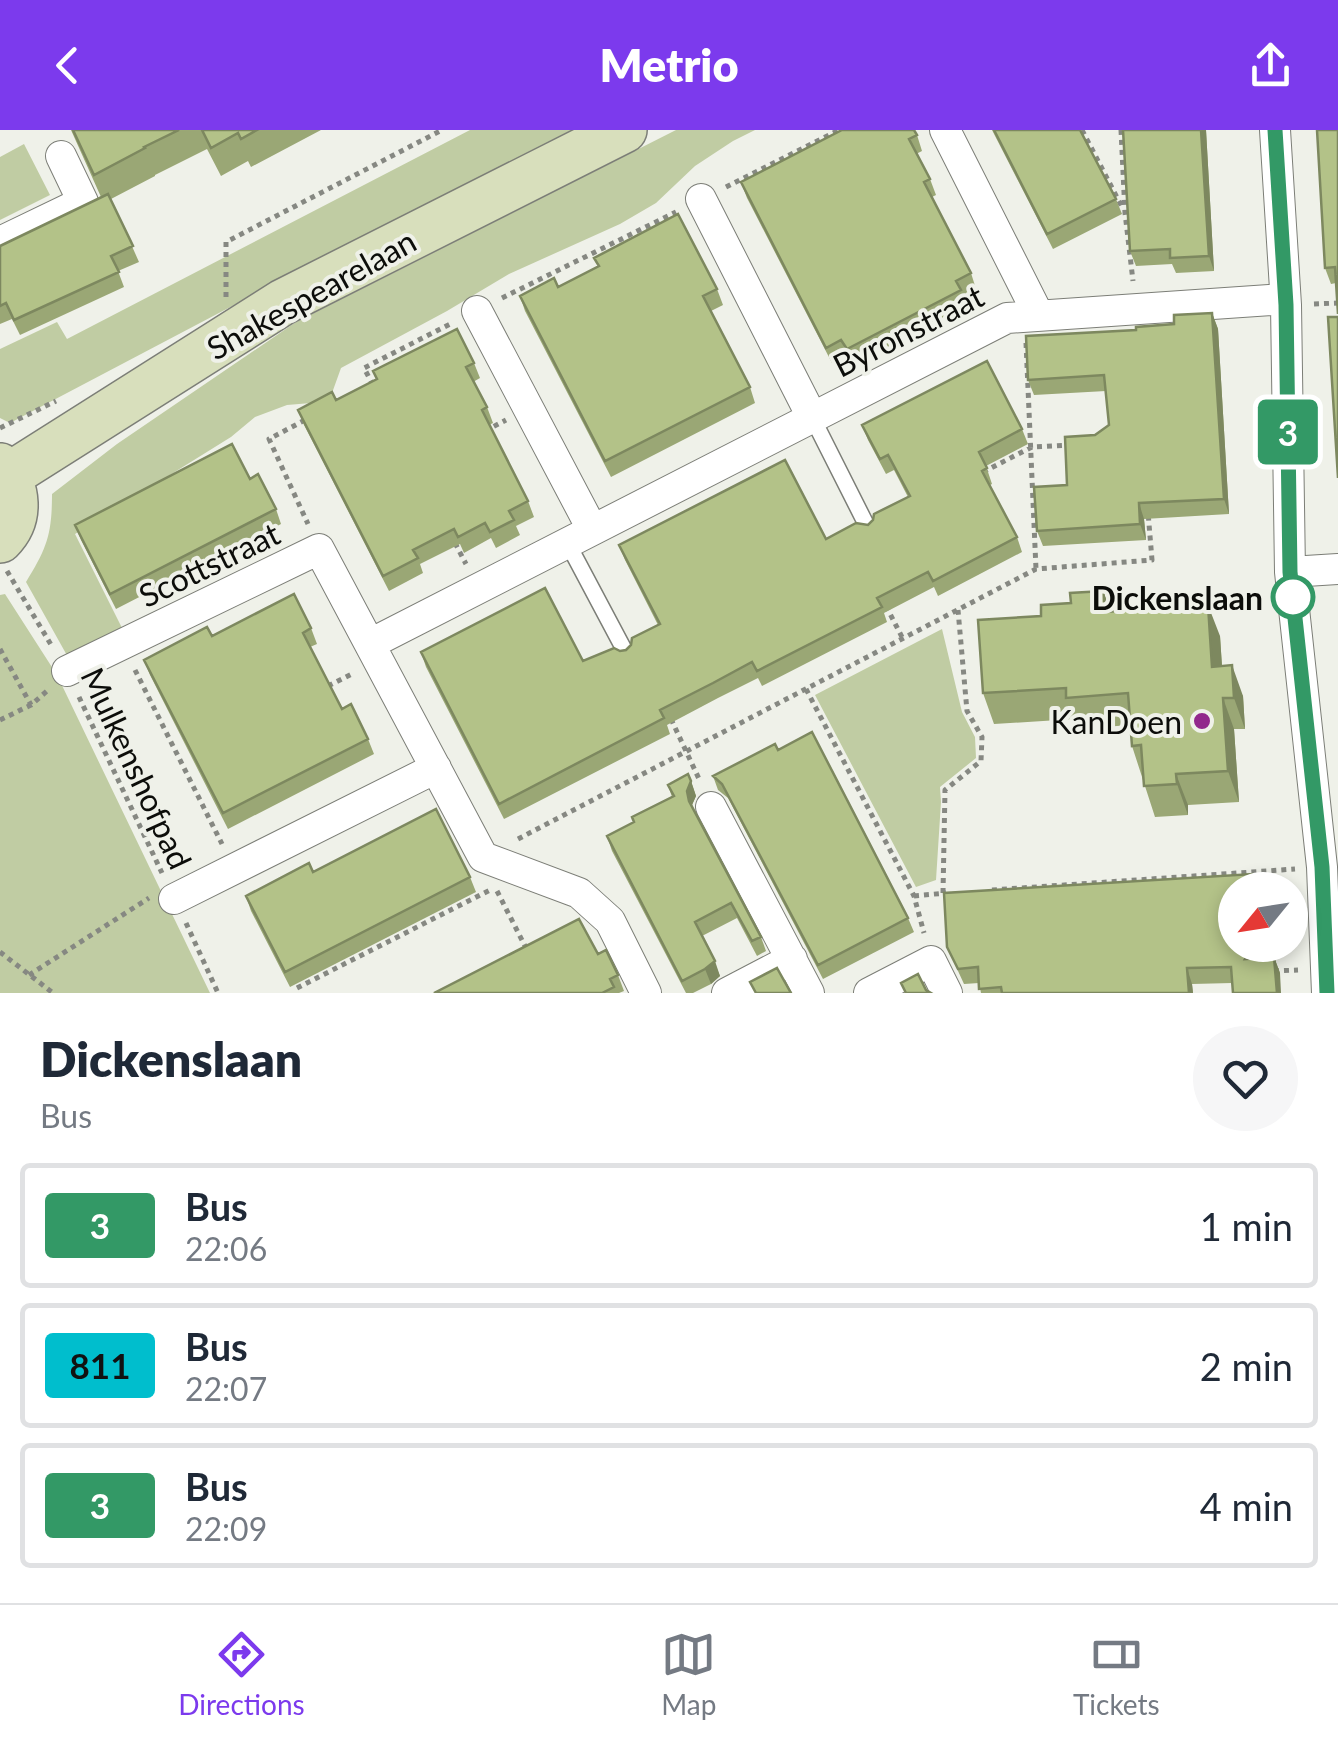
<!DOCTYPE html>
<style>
:root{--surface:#fff;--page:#f6f6f7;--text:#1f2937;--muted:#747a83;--line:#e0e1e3;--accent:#7c3aed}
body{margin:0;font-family:Lato,sans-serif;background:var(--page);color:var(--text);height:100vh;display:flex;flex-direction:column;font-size:38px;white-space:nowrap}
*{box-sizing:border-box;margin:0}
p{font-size:32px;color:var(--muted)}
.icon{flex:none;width:55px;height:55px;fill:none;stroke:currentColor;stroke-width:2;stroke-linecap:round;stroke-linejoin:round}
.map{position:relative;height:863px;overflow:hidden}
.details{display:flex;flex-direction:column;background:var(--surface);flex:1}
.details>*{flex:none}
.badge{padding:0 20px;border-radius:8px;font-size:35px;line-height:65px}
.needle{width:65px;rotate:240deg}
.fabs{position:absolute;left:1218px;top:742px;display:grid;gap:20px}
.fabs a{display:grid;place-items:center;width:90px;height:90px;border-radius:50%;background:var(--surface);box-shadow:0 5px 15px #0003;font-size:50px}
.map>.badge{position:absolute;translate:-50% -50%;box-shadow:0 0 0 5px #fff}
.round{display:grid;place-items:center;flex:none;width:105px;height:105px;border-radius:52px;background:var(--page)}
.summary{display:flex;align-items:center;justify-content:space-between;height:170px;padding:0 40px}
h1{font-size:48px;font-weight:800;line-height:75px}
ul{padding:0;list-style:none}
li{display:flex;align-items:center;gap:30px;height:125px;margin:0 20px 15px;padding:0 20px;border:5px solid var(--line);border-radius:10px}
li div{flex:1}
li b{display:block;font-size:38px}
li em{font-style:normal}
li .badge{min-width:110px;font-weight:700;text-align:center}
header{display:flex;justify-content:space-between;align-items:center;height:130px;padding:0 40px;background:var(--accent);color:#fff;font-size:45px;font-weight:800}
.tab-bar{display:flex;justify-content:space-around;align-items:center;height:140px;border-top:2px solid var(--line);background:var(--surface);font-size:28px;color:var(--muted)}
.tab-bar a{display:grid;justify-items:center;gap:5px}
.tab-bar .selected{color:var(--accent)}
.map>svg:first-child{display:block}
</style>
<header><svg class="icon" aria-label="back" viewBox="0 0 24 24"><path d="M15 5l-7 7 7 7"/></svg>Metrio<svg class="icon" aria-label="share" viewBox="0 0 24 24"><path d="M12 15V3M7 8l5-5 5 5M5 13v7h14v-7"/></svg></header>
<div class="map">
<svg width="1338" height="863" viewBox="0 0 1338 863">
<rect width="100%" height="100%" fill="#eff1e9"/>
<path fill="#c0cca3" d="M 470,0 L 578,0 L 274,154 L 10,293 L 0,288 L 0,219 L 57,192 L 67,209 Z
M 676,0 L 755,0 L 733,11 L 695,36 L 656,73 L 620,94 L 509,144 L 447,181 L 341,238 L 327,277 L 311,273 L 287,275 L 255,287 L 231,307 L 75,404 L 124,502 L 69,529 L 26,452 C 47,418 52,404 52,364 L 117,314 L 296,192 Z
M 24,14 L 50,65 L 0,90 L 0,27 Z
M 5,464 L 57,545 L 210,863 L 0,863 L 0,465 Z
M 942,499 L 962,582 L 975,607 L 976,628 L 940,657 L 941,672 L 936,750 L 916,757 L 815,565 Z"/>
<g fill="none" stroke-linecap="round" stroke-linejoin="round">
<defs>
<path id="lane" d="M 812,287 L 869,400
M 567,412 L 627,525"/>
<path id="street" d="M 945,0 L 1038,184
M 1275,0 L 1286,175 L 1290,442 L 1322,737 L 1327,863
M 701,69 L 812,287
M 0,112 L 83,72 L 61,26
M 477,181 L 592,399
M 1290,442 L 1338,439
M 370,514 L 1007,188 L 1285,169
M 67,541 L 319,419 L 483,727 L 579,763 L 610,791 L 646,863
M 711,677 L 809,863
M 174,769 L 436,638
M 727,863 L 792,829
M 869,863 L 931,831 L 947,863"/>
<path id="secondary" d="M 0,336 C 18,358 22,388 0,410
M 8,346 L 283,172 L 624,0"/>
</defs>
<use href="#lane" stroke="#7c7e77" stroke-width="18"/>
<use href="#street" stroke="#7c7e77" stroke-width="32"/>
<use href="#secondary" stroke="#7c7e77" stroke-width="48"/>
<path stroke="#868882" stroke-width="5" stroke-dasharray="5 5" stroke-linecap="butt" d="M 1082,0 L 1122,77
M 1121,0 L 1125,83 L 1133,151
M 726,57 L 839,0
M 226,167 L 226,112 L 442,0
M 502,168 L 676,82
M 1314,174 L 1338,173
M 1026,213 L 1036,439
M 373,255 L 364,238 L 452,193
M 305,290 L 269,309 L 308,394
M 0,298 L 56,271
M 485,301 L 506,290
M 983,342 L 1032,317 L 1070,315
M 455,413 L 466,434
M 7,441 L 53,518
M 886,476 L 903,509
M 0,519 L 31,575
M 135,540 L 222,714
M 328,556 L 354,543
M 806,559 L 914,766 L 924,803
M 79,567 L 162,743
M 671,589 L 700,651
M 0,590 L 31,575 L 47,561
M 518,709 L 1036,439 L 1152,430 L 1148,382
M 992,760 L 1295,739
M 497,761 L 526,818
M 943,763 L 945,660 L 981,631 L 982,607 L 967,581 L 958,480
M 914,766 L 946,763
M 186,793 L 218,863
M 0,822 L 53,863
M 1274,841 L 1298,840
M 29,845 L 149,768
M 297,858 L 490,760"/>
<use href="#lane" stroke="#fff" stroke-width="15"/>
<use href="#street" stroke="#fff" stroke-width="30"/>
<use href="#secondary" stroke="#d8dfbc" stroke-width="45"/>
</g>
<path fill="#9aa775" d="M 71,0 L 321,0 L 251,37 L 248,31 L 221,46 L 207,19 L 155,45 L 155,46 L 111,69 L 139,132 L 118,141 L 124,157 L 20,205 L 12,189 L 0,194 L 0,116 L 101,67 Z
M 992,0 L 1080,0 L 1116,69 L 1122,84 L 1053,119 Z
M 1123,0 L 1206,0 L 1214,141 L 1176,143 L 1172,134 L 1136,136 L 1130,121 Z
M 1338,0 L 1336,153 L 1331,154 L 1325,138 Z
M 917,5 L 922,21 L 916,24 L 930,49 L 936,65 L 932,67 L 971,143 L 976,159 L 963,166 L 966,176 L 853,235 L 847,226 L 832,233 L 747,68 L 741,52 Z
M 594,128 L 717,159 L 723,175 L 711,181 L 750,257 L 755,273 L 611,347 L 525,181 L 520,166 L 558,157 L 598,136 Z
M 1212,183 L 1218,199 L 1229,384 L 1144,389 L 1146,410 L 1043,416 L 1037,401 L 1067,355 L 1095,305 L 1109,295 L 1106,261 L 1034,265 L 1028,250 L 1136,200 L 1174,194 Z
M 474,233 L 480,248 L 473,252 L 487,277 L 493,293 L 489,295 L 528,371 L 534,387 L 516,396 L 520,405 L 496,418 L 491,408 L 464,423 L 460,414 L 420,434 L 423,443 L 389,461 L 304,295 L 298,280 L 336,270 L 376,250 L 373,241 Z
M 862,295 L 1022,299 L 1028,314 L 986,336 L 992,354 L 990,355 L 1017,407 L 1022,422 L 938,466 L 934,457 L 884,483 L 887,492 L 762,556 L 758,548 L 718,568 L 667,595 L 670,604 L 504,689 L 426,537 L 421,522 L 583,531 L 626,520 L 658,495 L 625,430 L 619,415 L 826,409 L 868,395 L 908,367 L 894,340 L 886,344 L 868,310 Z
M 250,349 L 276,379 L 281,394 L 116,479 L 81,410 L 75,395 Z
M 1103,461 L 1111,481 L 1220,506 L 1222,536 L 1243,566 L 1245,599 L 1234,599 L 1239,672 L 1188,675 L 1188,685 L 1155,687 L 1132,616 L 1130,595 L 1078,599 L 1074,589 L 994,594 L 983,563 L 1041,486 Z
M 311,498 L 317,514 L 310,517 L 342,579 L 368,609 L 374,624 L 228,699 L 150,545 L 144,530 L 212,506 Z
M 713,646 L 908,788 L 914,802 L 823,849 L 728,668 L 718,660 Z
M 691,651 L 696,666 L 692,675 L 693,679 L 761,807 L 766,821 L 757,826 L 737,788 L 702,806 L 720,846 L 711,854 L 693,863 L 686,863 L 612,721 L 607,706 L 634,693 L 672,667 L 668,655 Z
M 313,742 L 470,747 L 476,762 L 290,857 L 251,781 L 246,766 Z
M 1253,744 L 1259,760 L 1235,760 L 1235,815 L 1263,815 L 1263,822 L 1260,828 L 1274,827 L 1280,843 L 1232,853 L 1192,854 L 1193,863 L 981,863 L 979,853 L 964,854 L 947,817 Z
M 598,824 L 618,845 L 624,861 L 619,863 L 434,863 Z"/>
<path fill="#7d885f" d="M 1201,0 L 1206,0 L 1214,141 L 1209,126 Z
M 1212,183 L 1218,199 L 1229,384 L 1224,369 Z
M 1139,373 L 1144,389 L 1146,410 L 1140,394 Z
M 1103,461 L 1115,492 L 1105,482 Z
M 1208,475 L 1220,506 L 1224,568 L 1212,537 Z
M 1232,535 L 1243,566 L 1245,599 L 1234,568 Z
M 1223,568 L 1234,599 L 1239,672 L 1228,641 Z
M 1176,644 L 1188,675 L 1188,685 L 1177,654 Z
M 691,651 L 696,666 L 692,675 L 694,686 L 687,661 Z
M 1253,815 L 1263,815 L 1263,822 L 1251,845 L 1245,829 Z
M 1274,827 L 1280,843 L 1281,863 L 1277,863 Z
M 715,831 L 720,846 L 711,854 L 705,839 Z
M 1187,838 L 1192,854 L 1193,863 L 1189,863 Z"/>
<path fill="#b3c288" stroke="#7d885f" stroke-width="2.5" d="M 73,0 L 179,0 L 144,17 L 145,18 L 94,45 Z
M 202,0 L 257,0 L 241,9 L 238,3 L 211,18 Z
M 842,0 L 914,0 L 917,5 L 909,9 L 930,49 L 924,52 L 971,143 L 956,151 L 961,160 L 847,219 L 841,210 L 826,218 L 741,52 Z
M 994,0 L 1080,0 L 1116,69 L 1047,104 Z
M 1123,0 L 1201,0 L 1209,126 L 1170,128 L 1170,119 L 1130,121 Z
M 1317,0 L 1338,0 L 1338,184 L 1335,137 L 1325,138 Z
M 108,64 L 133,116 L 111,126 L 119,142 L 14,190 L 6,173 L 0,176 L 0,116 Z
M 678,84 L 717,159 L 703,166 L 750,257 L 605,331 L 520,166 L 554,148 L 558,157 L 599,136 L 594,128 Z
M 1212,183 L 1224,369 L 1139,373 L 1140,394 L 1037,401 L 1034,357 L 1067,355 L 1065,307 L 1095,305 L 1109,295 L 1104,245 L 1028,250 L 1026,206 L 1136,200 L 1136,197 L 1174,194 L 1174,185 Z
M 1328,187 L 1338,187 L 1338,348 Z
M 457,199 L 474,233 L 466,237 L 487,277 L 482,280 L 528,371 L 509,381 L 514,390 L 490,402 L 485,393 L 458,407 L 454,399 L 413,420 L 418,428 L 383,446 L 298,280 L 332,262 L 336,270 L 377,249 L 373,241 Z
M 987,231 L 1022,299 L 979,322 L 987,338 L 982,341 L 1017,407 L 933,451 L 928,442 L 877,468 L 882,477 L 757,541 L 752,532 L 713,553 L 660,580 L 664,588 L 499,674 L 421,522 L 545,458 L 583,531 L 614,518 L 620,521 L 626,520 L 631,515 L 632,508 L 660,494 L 619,415 L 785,330 L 826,409 L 856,393 L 868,395 L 873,390 L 874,384 L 910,366 L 888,325 L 880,329 L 862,295 Z
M 232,314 L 250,349 L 258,344 L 276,379 L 110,464 L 75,395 Z
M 1103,461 L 1105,482 L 1208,475 L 1212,537 L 1232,535 L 1234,568 L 1223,568 L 1228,641 L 1176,644 L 1177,654 L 1144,656 L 1141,615 L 1132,616 L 1128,563 L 1066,568 L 1066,558 L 983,563 L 978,490 L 1041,486 L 1041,475 L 1071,473 L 1070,463 Z
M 294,464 L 311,498 L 303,503 L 342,579 L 351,574 L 368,609 L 223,683 L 144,530 L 207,497 L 212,506 Z
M 812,602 L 908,788 L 818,835 L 722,654 L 713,646 L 775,614 L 778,620 Z
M 688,644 L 691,651 L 687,661 L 689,671 L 761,807 L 752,811 L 731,773 L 695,792 L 715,831 L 705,839 L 682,851 L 607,706 L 634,692 L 632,687 L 674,666 L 668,655 Z
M 436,679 L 470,747 L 285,842 L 246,766 L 309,733 L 313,742 Z
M 1253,744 L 1254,760 L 1235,760 L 1235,815 L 1253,815 L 1245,829 L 1274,827 L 1277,863 L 1233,863 L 1231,837 L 1187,838 L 1189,863 L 1002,863 L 1001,857 L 979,859 L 978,837 L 958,839 L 947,817 L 944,763 Z
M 579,789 L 598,824 L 606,820 L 618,845 L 610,849 L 614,857 L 602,863 L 434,863 Z
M 777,838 L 791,863 L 756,863 L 750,852 Z
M 918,844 L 926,860 L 931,863 L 906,863 L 901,853 Z"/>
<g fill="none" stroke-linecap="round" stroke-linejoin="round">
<defs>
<path id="line" d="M 1275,0 L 1286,175 L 1290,442 L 1322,737 L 1327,863"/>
</defs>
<use href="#line" stroke="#fff" stroke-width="22"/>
<use href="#line" stroke="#396" stroke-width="15"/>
</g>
<circle fill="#fff" stroke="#396" stroke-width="5" cx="1293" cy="467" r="20"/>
<circle fill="#92288c" stroke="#eff1e9" stroke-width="4" cx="1202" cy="591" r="10"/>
<g text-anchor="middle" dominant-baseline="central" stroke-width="8" stroke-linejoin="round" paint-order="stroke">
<g font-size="32" fill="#0c0d0a" stroke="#eff1e9">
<text transform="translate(311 164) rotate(-29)">Shakespearelaan</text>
<text transform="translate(908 200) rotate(-27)">Byronstraat</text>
<text transform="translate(209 434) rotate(-26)">Scottstraat</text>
<text transform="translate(137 638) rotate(65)">Mulkenshofpad</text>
</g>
<g font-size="32" font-weight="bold" fill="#0c0d0a" stroke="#eff1e9" text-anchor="end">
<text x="1263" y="467">Dickenslaan</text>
</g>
<g font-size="32" fill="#0c0d0a" stroke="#eff1e9" text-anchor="end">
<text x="1182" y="591">KanDoen</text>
</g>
</g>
</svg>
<div class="fabs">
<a><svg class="needle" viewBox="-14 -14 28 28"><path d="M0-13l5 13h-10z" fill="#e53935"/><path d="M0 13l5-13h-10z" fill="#747a83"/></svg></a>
</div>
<b class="badge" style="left:1288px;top:302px;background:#396;color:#fff">3</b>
</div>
<section class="details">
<div class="summary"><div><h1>Dickenslaan</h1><p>Bus</p></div><a class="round"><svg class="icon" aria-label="heart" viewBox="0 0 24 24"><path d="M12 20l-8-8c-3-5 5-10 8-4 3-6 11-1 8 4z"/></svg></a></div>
<ul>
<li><span class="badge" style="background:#396;color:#fff">3</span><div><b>Bus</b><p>22:06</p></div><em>1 min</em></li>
<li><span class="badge" style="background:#00becd;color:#111">811</span><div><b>Bus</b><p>22:07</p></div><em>2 min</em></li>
<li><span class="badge" style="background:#396;color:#fff">3</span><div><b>Bus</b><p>22:09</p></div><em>4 min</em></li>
</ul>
</section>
<nav class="tab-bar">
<a class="selected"><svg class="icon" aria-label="directions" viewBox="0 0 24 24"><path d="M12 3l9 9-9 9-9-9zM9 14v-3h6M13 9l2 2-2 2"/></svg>Directions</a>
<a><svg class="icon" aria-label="map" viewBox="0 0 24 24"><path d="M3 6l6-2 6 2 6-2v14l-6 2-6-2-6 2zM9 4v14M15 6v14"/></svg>Map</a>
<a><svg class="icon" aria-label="tickets" viewBox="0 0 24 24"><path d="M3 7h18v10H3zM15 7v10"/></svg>Tickets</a>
</nav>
